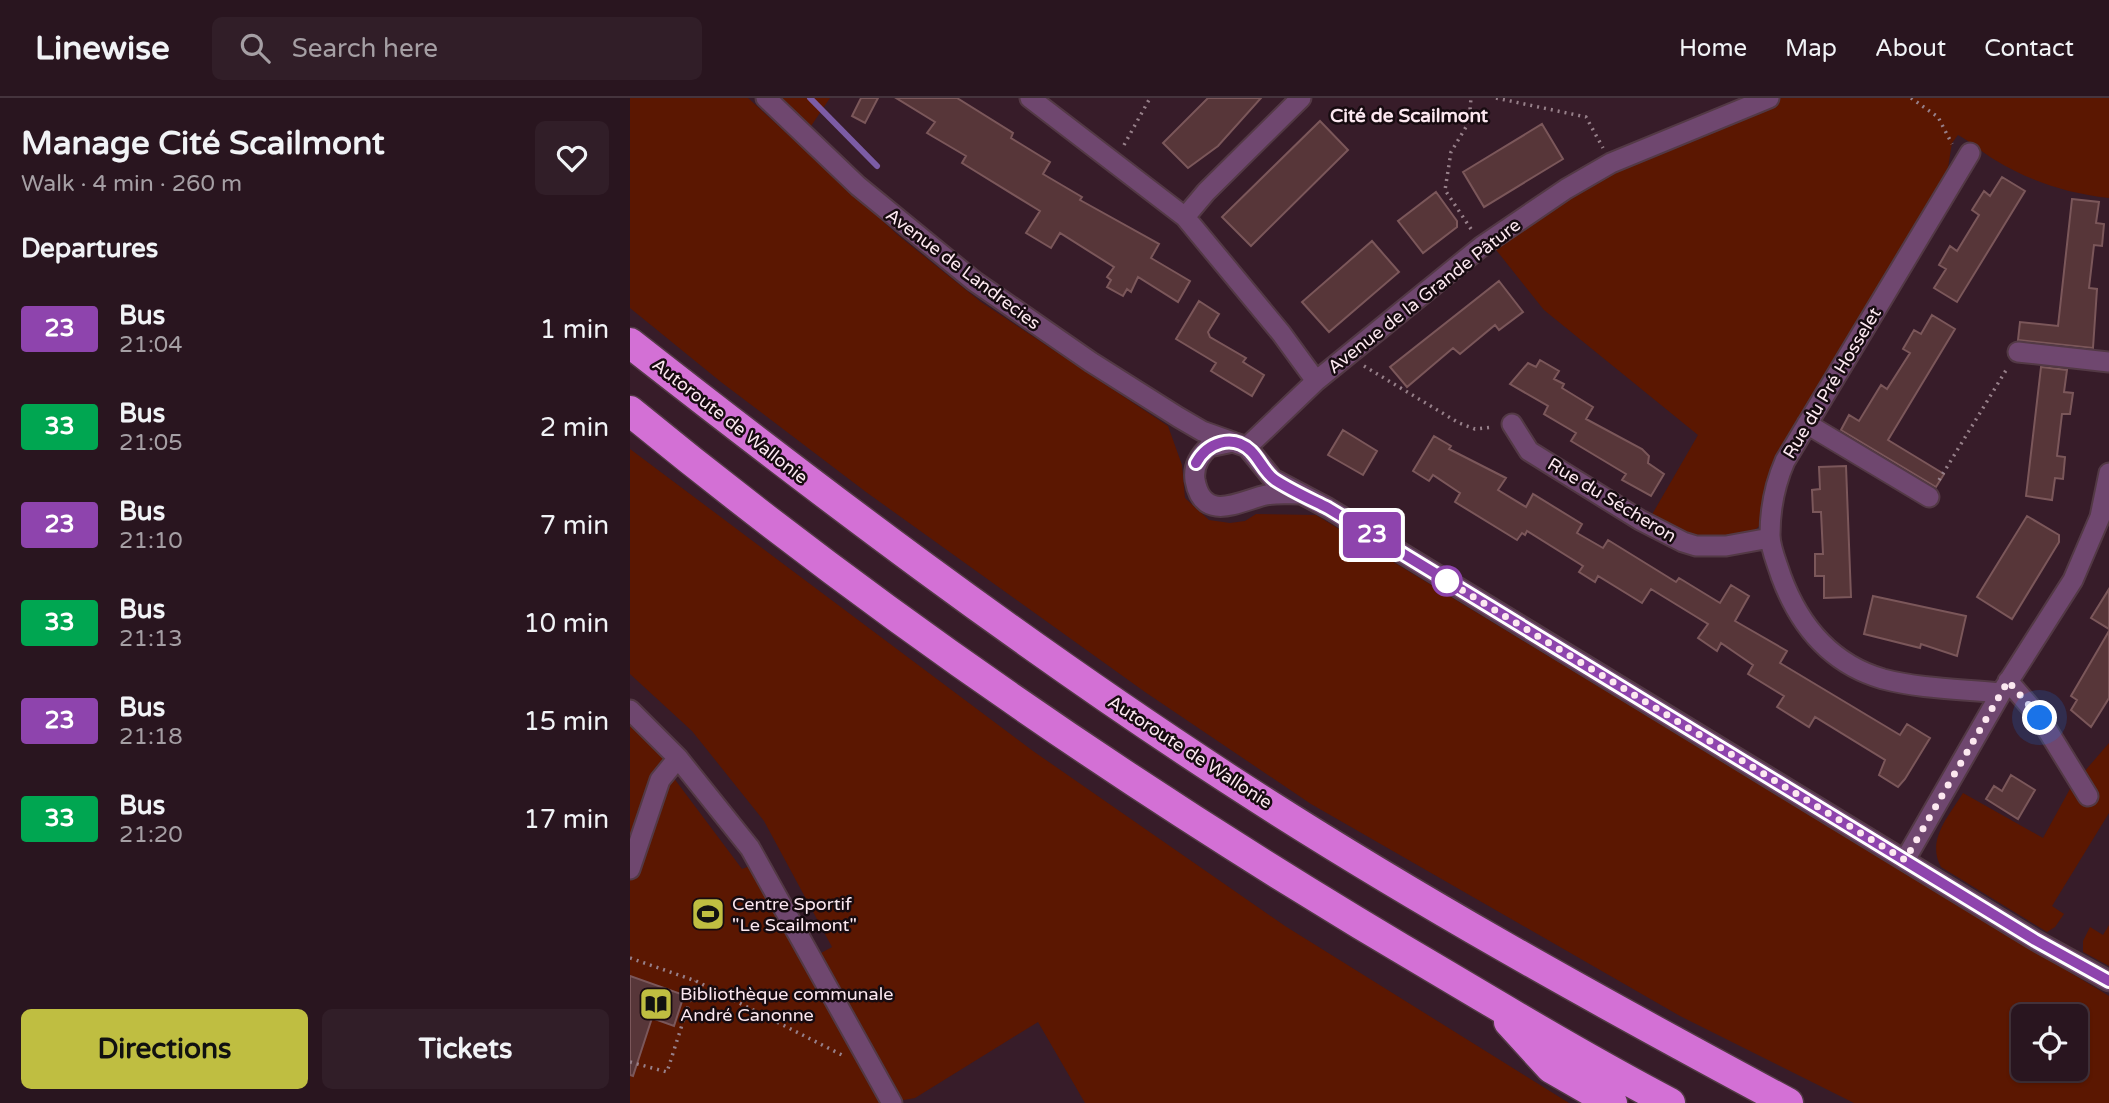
<!DOCTYPE html>
<meta charset="utf-8">
<style>
:root{--surface:#29151f;--page:#311e28;--text:#f1f3f6;--muted:#a59fa4;--line:#45343d;--accent:#bfbe41}
body{margin:0;font-family:"Varela Round",sans-serif;background:var(--page);color:var(--text);height:100vh;display:flex;flex-direction:column;font-size:26px;white-space:nowrap}
*{box-sizing:border-box;margin:0}
p{font-size:23px;color:var(--muted)}
.icon{flex:none;width:38px;height:38px;fill:none;stroke:currentColor;stroke-width:2;stroke-linecap:round;stroke-linejoin:round}
.map{position:relative;flex:1;overflow:hidden}
.details{display:flex;flex-direction:column;background:var(--surface);width:630px}
.details>*{flex:none}
.badge{padding:0 14px;border-radius:5px;font-size:24px;line-height:46px}
.buttons{position:absolute;left:1381px;top:906px;display:grid;gap:14px}
.buttons a{display:grid;place-items:center;width:77px;height:77px;border-radius:10px;background:var(--surface);box-shadow:0 2px 5px #0004,0 0 0 2px var(--line);font-size:35px}
.you{position:absolute;width:35px;height:35px;margin:-18px;border:5px solid #fff;border-radius:50%;background:#1a73e8;box-shadow:0 0 0 10px #1a73e833}
.map>.badge{position:absolute;translate:-50% -50%;box-shadow:0 0 0 4px #fff}
h2{padding:0 21px;font-size:26px;line-height:63px}
.round{display:grid;place-items:center;flex:none;width:74px;height:74px;border-radius:10px;background:var(--page)}
.overview{display:flex;align-items:center;justify-content:space-between;height:119px;padding:0 21px}
h1{font-size:33px;font-weight:700;line-height:52px}
.button{display:flex;gap:14px;margin-top:auto;padding:14px 21px}
.button a{flex:1;height:80px;border-radius:10px;background:var(--accent);color:#111;font-size:28px;font-weight:700;line-height:80px;text-align:center}
.button a+a{background:var(--page);color:var(--text)}
ul{padding:0;list-style:none}
li{display:flex;align-items:center;gap:21px;height:98px;padding:0 21px}
li div{flex:1}
li b{display:block;font-size:26px}
li em{font-style:normal}
li .badge{min-width:77px;font-weight:700;text-align:center}
header{display:flex;align-items:center;gap:42px;box-sizing:border-box;height:98px;padding:0 35px;background:var(--surface);border-bottom:2px solid var(--line)}
header strong{font-size:33px}
nav{display:flex;gap:38px;margin-inline-start:auto;font-size:24px}
.search{width:490px;height:63px;background:var(--page);display:flex;align-items:center;gap:18px;box-sizing:border-box;padding:0 24px;border-radius:10px;color:var(--muted);font-size:26px}
main{display:flex;flex:1;min-height:0}
.map>svg:first-child{display:block}
</style>
<header>
<strong>Linewise</strong>
<div class="search"><svg class="icon" aria-label="search" viewBox="0 0 24 24"><circle cx="10" cy="10" r="6"/><path d="M15 15l6 6"/></svg>Search here</div>
<nav><a>Home</a><a>Map</a><a>About</a><a>Contact</a></nav>
</header>
<main>
<section class="details">
<div class="overview"><div><h1>Manage Cité Scailmont</h1><p>Walk · 4 min · 260 m</p></div><a class="round"><svg class="icon" aria-label="heart" viewBox="0 0 24 24"><path d="M12 20l-8-8c-3-5 5-10 8-4 3-6 11-1 8 4z"/></svg></a></div>
<h2>Departures</h2>
<ul>
<li><span class="badge" style="background:#8e44ad;color:#fff">23</span><div><b>Bus</b><p>21:04</p></div><em>1 min</em></li>
<li><span class="badge" style="background:#00a651;color:#fff">33</span><div><b>Bus</b><p>21:05</p></div><em>2 min</em></li>
<li><span class="badge" style="background:#8e44ad;color:#fff">23</span><div><b>Bus</b><p>21:10</p></div><em>7 min</em></li>
<li><span class="badge" style="background:#00a651;color:#fff">33</span><div><b>Bus</b><p>21:13</p></div><em>10 min</em></li>
<li><span class="badge" style="background:#8e44ad;color:#fff">23</span><div><b>Bus</b><p>21:18</p></div><em>15 min</em></li>
<li><span class="badge" style="background:#00a651;color:#fff">33</span><div><b>Bus</b><p>21:20</p></div><em>17 min</em></li>
</ul>
<div class="button"><a>Directions</a><a>Tickets</a></div>
</section>
<div class="map">
<svg width="1479" height="1005" viewBox="0 0 1479 1005">
<rect width="100%" height="100%" fill="#371c29"/>
<path fill="#5b1701" fill-rule="evenodd" d="M 0,0 L 118,0 L 269,138 L 351,204 L 538,328 L 552,367 L 555,400 L 579,422 L 600,425 L 615,423 L 626,416 L 686,417 L 1479,898 L 1479,1005 L 1224,1005 L 1050,918 L 681,706 L 515,594 L 236,394 L 91,284 L 0,210 ZM 1393,919 L 1446,919 L 1446,971 L 1393,971 Z
M 136,0 L 200,0 L 175,37 Z
M 1139,0 L 1479,0 L 1479,100 C 1436,95 1402,84 1365,62 C 1352,54 1341,44 1328,37 L 1322,45 L 1316,82 L 1151,349 L 1141,381 L 1133,424 L 1121,436 L 1075,444 L 1020,420 L 1068,337 L 914,212 L 859,143 L 936,91 Z
M 0,351 L 403,653 L 655,828 L 939,1005 L 455,1005 L 408,924 L 285,1000 L 256,1005 L 0,1005 L 0,612 L 48,660 L 37,671 L 112,771 L 128,765 L 182,860 L 202,849 L 134,723 L 62,633 L 0,576 Z
M 1479,645 L 1479,715 L 1422,808 L 1434,816 L 1425,829 L 1417,834 L 1311,769 C 1296,742 1319,718 1333,695 L 1413,740 L 1441,689 Z
M 1479,827 L 1479,868 L 1453,854 L 1453,843 L 1460,829 L 1473,837 Z"/>
<g fill="none" stroke-linecap="round" stroke-linejoin="round">
<path stroke="#7c5ca6" stroke-width="6" d="M 180,0 L 247,68"/>
</g>
<path fill="#573639" stroke="#7b575a" stroke-width="2" d="M 231,0 L 248,0 L 235,25 L 222,18 Z
M 266,0 L 327,0 L 383,35 L 381,40 L 420,64 L 413,76 L 452,99 L 450,102 L 529,146 L 521,160 L 560,183 L 548,204 L 508,179 L 501,194 L 497,191 L 493,198 L 477,189 L 481,182 L 477,179 L 484,169 L 430,135 L 421,150 L 396,135 L 410,113 L 332,65 L 336,58 L 297,35 L 305,24 Z
M 578,0 L 631,0 L 588,48 L 558,70 L 533,45 Z
M 690,23 L 718,52 L 621,148 L 592,119 Z
M 912,26 L 933,61 L 854,109 L 833,74 Z
M 1372,79 L 1395,93 L 1327,204 L 1304,190 L 1316,171 L 1309,167 L 1320,148 L 1327,153 L 1349,117 L 1342,112 L 1354,93 L 1360,98 Z
M 806,94 L 827,123 L 827,129 L 793,155 L 768,123 Z
M 1442,101 L 1469,104 L 1466,125 L 1474,126 L 1472,148 L 1464,147 L 1459,190 L 1467,191 L 1463,250 L 1388,242 L 1390,224 L 1428,228 Z
M 742,143 L 769,174 L 699,234 L 672,204 Z
M 869,183 L 893,214 L 869,232 L 865,227 L 830,256 L 823,250 L 777,289 L 760,269 Z
M 569,203 L 589,216 L 578,234 L 580,239 L 616,260 L 613,264 L 634,277 L 622,298 L 581,273 L 586,265 L 546,241 Z
M 1302,217 L 1325,231 L 1258,342 L 1314,376 L 1306,389 L 1211,332 L 1219,317 L 1229,323 L 1251,287 L 1257,291 L 1280,255 L 1273,251 L 1284,232 L 1291,236 Z
M 910,262 L 929,273 L 924,281 L 934,286 L 932,290 L 963,309 L 956,321 L 1012,351 L 1019,358 L 1018,365 L 1034,376 L 1021,398 L 992,382 L 996,376 L 941,343 L 946,335 L 914,316 L 918,308 L 880,286 L 898,265 L 906,269 Z
M 1411,269 L 1437,272 L 1434,294 L 1443,295 L 1440,316 L 1432,316 L 1427,358 L 1435,359 L 1433,381 L 1425,380 L 1422,402 L 1396,398 Z
M 713,332 L 747,353 L 733,377 L 698,357 Z
M 804,338 L 821,348 L 819,351 L 876,380 L 868,392 L 896,409 L 903,396 L 952,426 L 947,435 L 973,450 L 978,442 L 1046,484 L 1049,480 L 1090,505 L 1101,487 L 1119,498 L 1105,523 L 1157,553 L 1150,565 L 1270,637 L 1277,626 L 1300,640 L 1275,681 L 1268,689 L 1249,677 L 1255,662 L 1185,619 L 1179,629 L 1147,609 L 1154,598 L 1118,576 L 1123,567 L 1091,545 L 1087,553 L 1068,540 L 1078,526 L 1021,491 L 1012,505 L 968,478 L 965,484 L 949,474 L 953,468 L 897,433 L 895,437 L 892,435 L 887,442 L 825,404 L 830,395 L 803,377 L 799,383 L 783,373 Z
M 1216,368 L 1221,499 L 1194,500 L 1194,478 L 1185,478 L 1185,456 L 1193,456 L 1191,414 L 1183,414 L 1182,392 L 1190,391 L 1189,369 Z
M 1397,418 L 1429,437 L 1429,444 L 1382,521 L 1347,499 Z
M 1479,491 L 1479,531 L 1461,520 Z
M 1243,498 L 1336,518 L 1327,558 L 1291,546 L 1290,550 L 1234,536 Z
M 1479,533 L 1479,600 L 1461,629 L 1441,612 L 1447,602 L 1441,598 Z
M 1381,677 L 1405,692 L 1388,721 L 1356,701 L 1364,688 L 1372,693 Z
M 0,878 L 54,897 L 44,928 L 22,920 L 3,978 L 0,977 Z"/>
<g fill="none" stroke-linecap="round" stroke-linejoin="round">
<defs>
<path id="minor" d="M 136,0 L 228,88 L 344,183 L 461,264 L 548,319 L 572,333 L 617,349 L 643,381 L 698,410 L 1405,842 L 1479,883
M 400,0 L 555,119 L 651,235 L 686,283
M 1340,55 L 1155,363 C 1145,386 1140,412 1140,437 C 1140,450 1147,465 1151,478 C 1169,527 1201,566 1253,581 C 1291,591 1332,591 1371,595
M 555,119 L 576,94 L 671,0
M 1388,254 L 1479,264
M 882,326 L 899,353 L 1010,422 L 1053,444 L 1066,448 L 1096,448 L 1140,440
M 1177,326 L 1299,399
M 603,344 L 579,349 C 569,358 563,368 565,382 C 573,427 612,402 636,397 C 647,395 658,396 669,396
M 617,349 L 686,283 L 852,148 L 936,91 L 981,65 L 1139,0
M 1378,583 L 1410,620 L 1458,698
M 0,612 L 48,660 L 120,750 L 262,1005
M 1275,762 L 1371,595 L 1443,482 L 1470,419 L 1479,375
M 0,771 L 30,682 L 48,660"/>
<path id="highway" d="M 0,245 C 194,397 390,545 597,680 C 778,798 968,903 1158,1005
M 0,313 C 256,523 531,710 816,877 C 890,921 964,965 1040,1005
M 879,924 L 921,970 L 982,1005"/>
</defs>
<use href="#minor" stroke="#533945" stroke-width="23"/>
<use href="#highway" stroke="#533945" stroke-width="33"/>
<path stroke="#97808a" stroke-width="3.5" stroke-dasharray="2 5" stroke-linecap="butt" d="M 866,0 L 956,19 L 973,50
M 1281,0 L 1308,19 L 1322,46
M 494,47 L 520,0
M 841,131 L 815,92 L 821,54 L 839,24 L 841,0
M 734,268 L 829,325 L 845,331 L 863,329
M 1309,382 L 1378,269
M 0,860 L 66,883 L 214,958
M 0,964 L 37,974 L 66,883"/>
<use href="#minor" stroke="#6f476f" stroke-width="19"/>
<use href="#highway" stroke="#d370d5" stroke-width="30"/>
</g>
<g fill="none" stroke-linecap="round" stroke-linejoin="round">
<defs>
<path id="line" d="M 566,365 C 577,345 602,335 621,353 C 630,362 634,374 645,382 C 662,393 680,401 698,410 L 1405,842 L 1479,883"/>
</defs>
<use href="#line" stroke="#fff" stroke-width="16"/>
<use href="#line" stroke="#8e44ad" stroke-width="10"/>
<path stroke="#fce8f0" stroke-width="7" stroke-dasharray="0 12.6" d="M 817,483 L 814,481 L 1275,762 L 1378,583 L 1410,620"/>
</g>
<defs>
<symbol id="stadium-square" viewBox="-11 -11 22 22"><rect x="-9" y="-9" width="18" height="18" rx="4" fill="#bfbe41" stroke="#170b10"/><path d="M0-5a6.5 5 0 1 0 0 10a6.5 5 0 1 0 0-10ZM-3.5-1.8h7v3.6h-7Z" fill="#111"/></symbol>
<symbol id="library-square" viewBox="-11 -11 22 22"><rect x="-9" y="-9" width="18" height="18" rx="4" fill="#bfbe41" stroke="#170b10"/><path d="M-6-4Q-3-5.5-.7-3.5V5Q-3 3-6 4ZM6-4Q3-5.5 .7-3.5V5Q3 3 6 4Z" fill="#111"/></symbol>
</defs>
<g fill-rule="evenodd">
<use href="#stadium-square" x="59" y="797" width="38" height="38"/>
<use href="#library-square" x="7" y="887" width="38" height="38"/>
</g>
<circle fill="#fff" stroke="#8e44ad" stroke-width="3.5" cx="817" cy="483" r="14"/>
<g text-anchor="middle" dominant-baseline="central" stroke-width="5" stroke-linejoin="round" paint-order="stroke">
<g font-size="18" fill="#fce8f0" stroke="#170b10">
<text transform="translate(333 171) rotate(37)">Avenue de Landrecies</text>
<text transform="translate(794 198) rotate(-38)">Avenue de la Grande Pâture</text>
<text transform="translate(1202 285) rotate(-59)">Rue du Pré Hosselet</text>
<text transform="translate(100 323) rotate(38)">Autoroute de Wallonie</text>
<text transform="translate(982 402) rotate(31)">Rue du Sécheron</text>
<text transform="translate(560 654) rotate(33)">Autoroute de Wallonie</text>
</g>
<g font-size="18" fill="#fce8f0" stroke="#170b10" text-anchor="start">
<text x="102" y="806">Centre Sportif<tspan x="102" dy="21">"Le Scailmont"</tspan></text>
<text x="50" y="896">Bibliothèque communale<tspan x="50" dy="21">André Canonne</tspan></text>
</g>
<g font-size="19" font-weight="bold" fill="#fce8f0" stroke="#170b10">
<text x="779" y="18">Cité de Scailmont</text>
</g>
</g>
</svg>
<div class="buttons">
<a><svg class="icon" aria-label="locate" viewBox="0 0 24 24"><circle cx="12" cy="12" r="6"/><path d="M12 2v4M12 18v4M2 12h4M18 12h4"/></svg></a>
</div>
<div class="you" style="left:1410px;top:620px"></div>
<b class="badge" style="left:742px;top:437px;background:#8e44ad;color:#fff">23</b>
</div>
</main>
